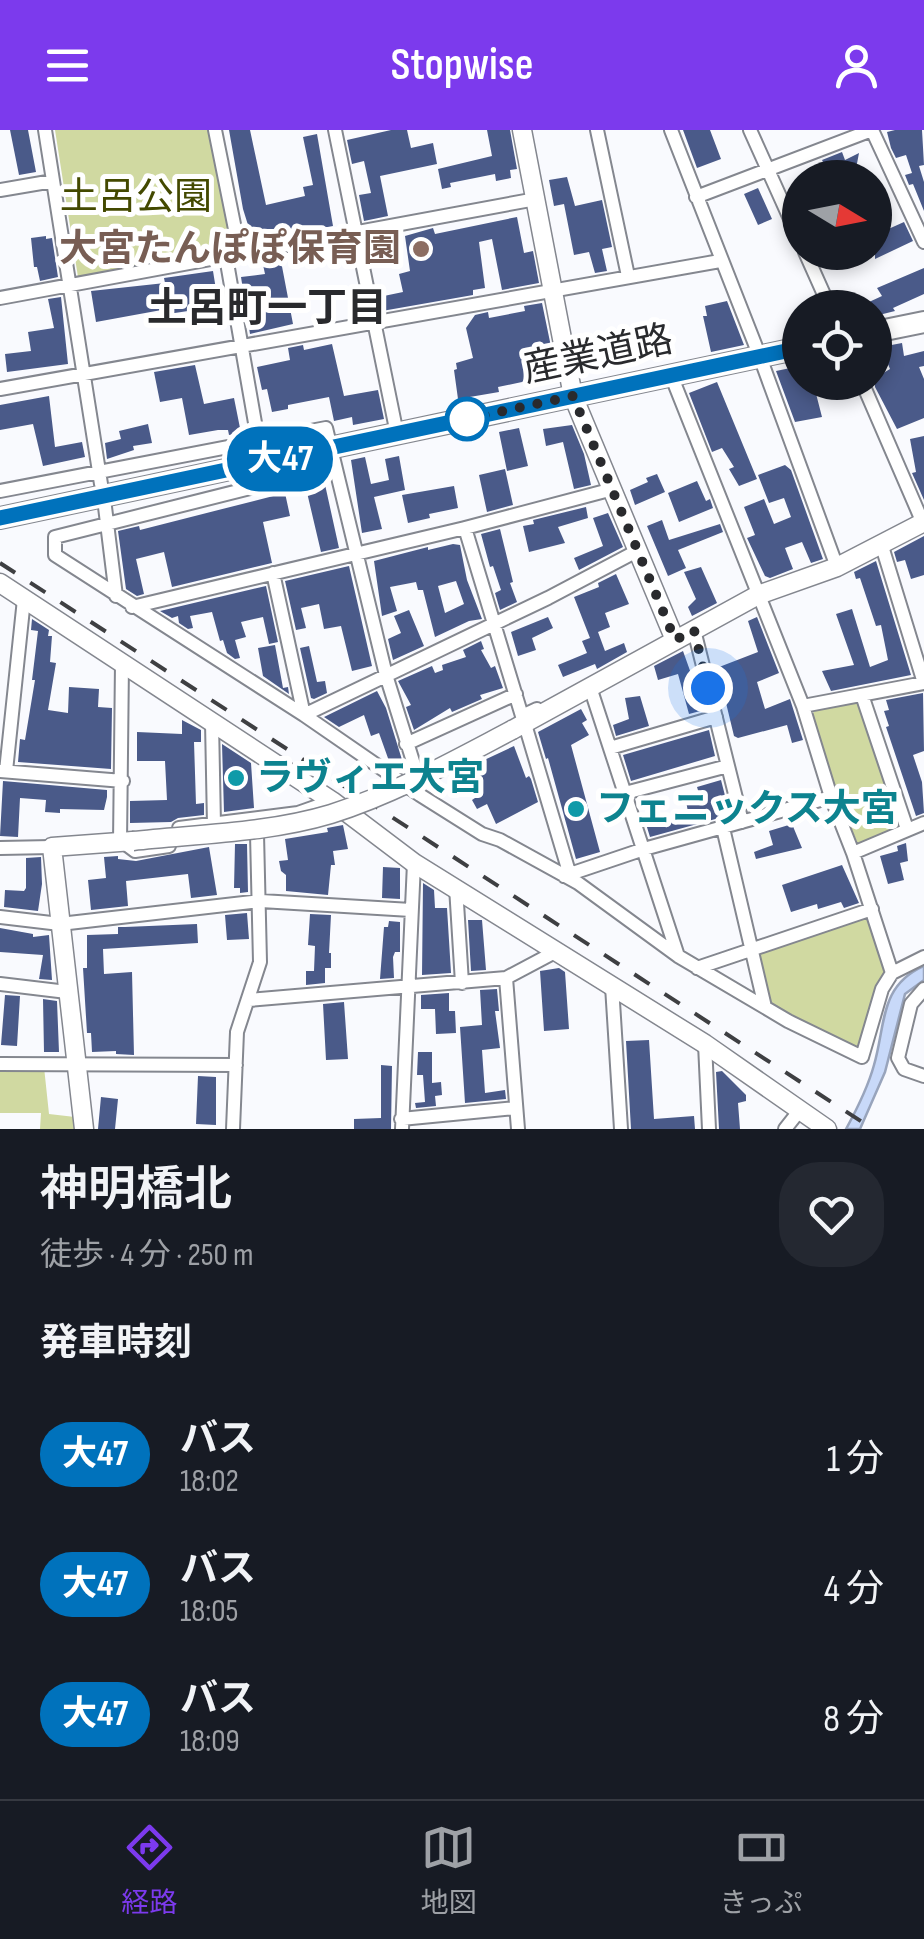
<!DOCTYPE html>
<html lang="ja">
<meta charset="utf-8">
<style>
:root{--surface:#171b24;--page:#242831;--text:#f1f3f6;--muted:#9ea1a6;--line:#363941;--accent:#7c3aed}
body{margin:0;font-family:"Sofia Sans Condensed","Noto Sans JP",sans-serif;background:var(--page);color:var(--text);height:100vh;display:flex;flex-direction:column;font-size:38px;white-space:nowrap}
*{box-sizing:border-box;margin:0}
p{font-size:32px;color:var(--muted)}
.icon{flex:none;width:55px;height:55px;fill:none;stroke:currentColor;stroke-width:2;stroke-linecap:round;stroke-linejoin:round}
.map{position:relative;height:999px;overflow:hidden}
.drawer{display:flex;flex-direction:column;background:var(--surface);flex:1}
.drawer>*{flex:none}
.badge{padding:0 20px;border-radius:32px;font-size:35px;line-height:65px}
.needle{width:65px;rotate:100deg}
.controls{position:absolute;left:782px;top:30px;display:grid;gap:20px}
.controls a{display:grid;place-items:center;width:110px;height:110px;border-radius:50%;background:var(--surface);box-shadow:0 5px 15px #0003;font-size:50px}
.you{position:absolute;width:50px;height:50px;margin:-25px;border:8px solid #fff;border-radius:50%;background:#1a73e8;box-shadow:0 0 0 15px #1a73e833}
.map>.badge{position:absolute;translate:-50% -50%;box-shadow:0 0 0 5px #fff}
h2{padding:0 40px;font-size:38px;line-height:90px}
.round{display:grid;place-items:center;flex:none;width:105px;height:105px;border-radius:40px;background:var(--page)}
.overview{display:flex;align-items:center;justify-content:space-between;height:170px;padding:0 40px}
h1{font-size:48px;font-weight:600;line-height:75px}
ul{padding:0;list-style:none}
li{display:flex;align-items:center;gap:30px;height:130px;padding:0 40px}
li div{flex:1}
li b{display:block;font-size:38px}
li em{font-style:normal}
li .badge{min-width:110px;font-weight:700;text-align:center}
header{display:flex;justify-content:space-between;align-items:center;height:130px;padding:0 40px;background:var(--accent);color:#fff;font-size:45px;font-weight:600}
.dock{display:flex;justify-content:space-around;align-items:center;height:140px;border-top:2px solid var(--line);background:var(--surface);font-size:28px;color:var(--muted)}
.dock a{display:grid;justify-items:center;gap:5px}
.dock .selected{color:var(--accent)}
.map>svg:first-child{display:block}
</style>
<header><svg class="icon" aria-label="menu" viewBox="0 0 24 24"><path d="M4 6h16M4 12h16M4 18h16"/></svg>Stopwise<svg class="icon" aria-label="person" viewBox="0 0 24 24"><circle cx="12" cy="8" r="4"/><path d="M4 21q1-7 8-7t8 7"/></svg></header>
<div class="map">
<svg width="924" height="999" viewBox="0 0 924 999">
<rect width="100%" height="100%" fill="#f9fafe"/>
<path fill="#d0d9a1" d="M 55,0 L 209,0 L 232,118 L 78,147 Z
M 858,570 L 901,696 L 863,715 L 857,712 L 827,641 L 813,584 L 814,579 Z
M 872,779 L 892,843 L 862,927 L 765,877 L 754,819 Z
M 44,937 L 49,984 L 75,987 L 75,999 L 40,999 L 41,983 L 0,983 L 0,938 Z"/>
<path fill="#c8d9f9" stroke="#98a4bc" stroke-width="2.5" d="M 924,836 L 924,850 L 905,864 L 885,942 L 860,999 L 846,999 C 857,979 868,957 874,935 C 886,894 879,856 924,836 Z"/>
<path fill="#4a5a89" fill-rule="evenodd" d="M 10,0 L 28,0 L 36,42 L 19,45 Z
M 229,0 L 250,0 L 266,75 L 305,66 L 303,57 L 313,55 L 303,7 L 317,4 L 333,96 L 253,111 L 243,79 Z
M 391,0 L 407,0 L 411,18 L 433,13 L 437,34 L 380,46 L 388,86 L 364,91 L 359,65 L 371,63 L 364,31 L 352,34 L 347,10 Z
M 487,0 L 510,0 L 517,39 L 510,40 L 511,48 L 496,51 L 495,44 L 450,53 L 451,57 L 442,59 L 438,39 L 492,26 Z
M 683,0 L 710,0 L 721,29 L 697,38 Z
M 895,0 L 922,0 L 924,35 L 919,36 L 924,52 L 924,81 L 913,54 L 909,55 L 905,45 L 912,43 L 906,25 L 896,28 L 891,18 L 887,2 Z
M 842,22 L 845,30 L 859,23 L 855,44 L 852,48 L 824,48 L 828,42 L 822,30 Z
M 567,47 L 575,76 L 602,70 L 612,117 L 602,119 L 607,141 L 595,143 L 589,122 L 574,125 L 564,74 L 554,76 L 549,50 Z
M 758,58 L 772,89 L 758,95 L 744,64 Z
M 517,87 L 524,123 L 533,121 L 539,153 L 502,160 L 492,109 L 479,112 L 485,158 L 473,160 L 473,165 L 382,181 L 379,167 L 403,162 L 399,144 L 410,141 L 405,106 L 433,98 L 435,104 Z
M 904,92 L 913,111 L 875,129 L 875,105 Z
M 46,106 L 46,109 L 52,108 L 58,147 L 40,151 L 37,137 L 34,137 L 31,108 Z
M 280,126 L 293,194 L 250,204 L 241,147 L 265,144 L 262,130 Z
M 924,138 L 924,164 L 893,178 L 895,181 L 875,186 L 875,178 L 856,178 L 882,166 L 877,158 Z
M 213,141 L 218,172 L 187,178 L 188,181 L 168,184 L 167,179 L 96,192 L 91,161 L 165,153 L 164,148 Z
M 61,167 L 68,234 L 7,242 L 5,224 L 31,221 L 28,202 L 54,198 L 48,169 Z
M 727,171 L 744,215 L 711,222 L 703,186 L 707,186 L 705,176 Z
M 542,173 L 556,241 L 553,242 L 554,250 L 537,254 L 536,249 L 498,257 L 499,262 L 458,269 L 454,240 L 457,239 L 456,233 L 473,228 L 466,198 L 475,185 L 488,182 L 489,188 L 525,181 L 524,176 Z
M 902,213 L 904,226 L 924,221 L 924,236 L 919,237 L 924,249 L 924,288 L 897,299 L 875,257 L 875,248 L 890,239 L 881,217 Z
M 332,214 L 344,266 L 378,260 L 384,289 L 353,295 L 352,287 L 334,291 L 329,267 L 288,275 L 288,279 L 272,282 L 267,259 L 262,260 L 257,237 L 290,230 L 288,218 L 303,215 L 304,220 Z
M 195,235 L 204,274 L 234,268 L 241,303 L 229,305 L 228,300 L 218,300 L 189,305 L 182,268 L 160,272 L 154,242 Z
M 800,236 L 800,252 L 813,252 L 822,287 L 795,292 L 776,241 Z
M 717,252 L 757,349 L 739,356 L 729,339 L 734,337 L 722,318 L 712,322 L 689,263 Z
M 49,266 L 55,317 L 82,312 L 85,327 L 43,336 L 33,294 L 0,300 L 0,275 Z
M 148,294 L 152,313 L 133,316 L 134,320 L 107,329 L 105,313 L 121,309 L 119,301 Z
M 572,295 L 584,324 L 591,355 L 574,359 L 563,312 L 546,316 L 543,299 Z
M 519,298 L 528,336 L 507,341 L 499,302 Z
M 924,306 L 924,370 L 912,343 L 916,342 L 910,309 Z
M 399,326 L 405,360 L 374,367 L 382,399 L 362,403 L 351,330 L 365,327 L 371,354 L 389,350 L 385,329 Z
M 785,335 L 791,340 L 823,429 L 811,433 L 802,412 L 785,418 L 793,439 L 770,448 L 765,446 L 747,408 L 755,405 L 744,377 L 764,369 L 774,394 L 791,387 L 784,368 L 769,373 L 758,345 Z
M 505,339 L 513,375 L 487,382 L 479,345 Z
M 657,344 L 665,362 L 635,375 L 630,360 L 648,352 L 646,348 Z
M 324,350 L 339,418 L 321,422 L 305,354 Z
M 697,351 L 706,371 L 710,369 L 713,378 L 679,392 L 668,363 Z
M 454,356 L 458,378 L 429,384 L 430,388 L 408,393 L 402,365 Z
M 285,363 L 290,386 L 263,392 L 272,433 L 172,457 L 164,422 L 136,429 L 144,464 L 137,466 L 126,459 L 118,401 L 139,396 L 140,400 Z
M 586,377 L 588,388 L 558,397 L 565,413 L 529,422 L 523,396 L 534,394 L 533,390 Z
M 608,383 L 623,417 L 579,440 L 574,428 L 603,416 L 593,388 Z
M 662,390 L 669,410 L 720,394 L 723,402 L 678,420 L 686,438 L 668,446 L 647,396 Z
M 500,399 L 513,452 L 510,453 L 517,472 L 500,480 L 495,463 L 501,460 L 493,436 L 490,437 L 481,404 Z
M 924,406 L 924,445 L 911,449 L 905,430 L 897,432 L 894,422 Z
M 453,414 L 460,415 L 467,450 L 482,489 L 469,491 L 435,507 L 423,460 L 418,460 L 416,452 L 390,457 L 397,481 L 382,486 L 374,431 L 428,417 L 428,420 ZM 456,451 L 464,474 L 445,483 L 438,456 Z
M 876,431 L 911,545 L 831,561 L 822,541 L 854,535 L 836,484 L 852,479 L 870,537 L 888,530 L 881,495 L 876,496 L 860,448 L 856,449 L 854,442 Z
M 349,436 L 372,536 L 352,541 L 341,496 L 324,499 L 319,474 L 301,478 L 306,498 L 296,500 L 285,451 Z
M 701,437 L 717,473 L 692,486 L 688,477 L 696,469 L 684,442 Z
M 616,444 L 629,474 L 605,483 L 610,497 L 598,502 L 605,521 L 624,513 L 627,522 L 597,539 L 595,534 L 563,547 L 558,535 L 587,523 L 582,511 L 590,508 L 574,467 L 599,457 L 598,453 Z
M 266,456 L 278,512 L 269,514 L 263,487 L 241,492 L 246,507 L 235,510 L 240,528 L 235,529 L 227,523 L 223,510 L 220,511 L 212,482 L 190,486 L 193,498 L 188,499 L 179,493 L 178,486 L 172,488 L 160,481 Z
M 409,480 L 424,516 L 393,530 L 388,509 L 401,503 L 394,486 Z
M 548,487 L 553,498 L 532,508 L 536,520 L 518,526 L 511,502 Z
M 757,487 L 779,543 L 757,552 L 765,579 L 790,569 L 803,610 L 792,613 L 787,595 L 738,608 L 734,606 L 720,548 L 714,539 L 758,522 L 748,491 Z
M 32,489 L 49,500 L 48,506 L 52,506 L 50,532 L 56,533 L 48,580 L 68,583 L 69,557 L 99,559 L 98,577 L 112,578 L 111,639 L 18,632 L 20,609 L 25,610 L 35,550 L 32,550 L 38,501 L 31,500 Z
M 481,511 L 484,519 L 481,520 L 491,538 L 495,536 L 503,558 L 480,565 L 482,569 L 452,582 L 450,578 L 414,600 L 406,577 L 411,575 L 398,551 L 432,536 L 435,543 L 443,540 L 442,535 L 466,527 L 463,520 Z
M 275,515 L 283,558 L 288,557 L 289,564 L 263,546 L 258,518 Z
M 309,516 L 317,552 L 325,551 L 327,563 L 314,569 L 311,568 L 300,518 Z
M 683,521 L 704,580 L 689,584 L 678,544 L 658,550 L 654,536 Z
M 377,561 L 386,578 L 403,633 L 395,635 L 389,631 L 379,603 L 371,606 L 364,585 L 339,597 L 324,587 Z
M 923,563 L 924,621 L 913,625 L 922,652 L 924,683 L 916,686 L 886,597 L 889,596 L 884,581 L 889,580 L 886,570 Z
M 640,566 L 649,596 L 616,606 L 613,595 L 629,589 L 625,568 Z
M 581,579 L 587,590 L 582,593 L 589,605 L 571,615 L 600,722 L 576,729 L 548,628 L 546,629 L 538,602 Z
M 182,590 L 201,600 L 201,612 L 194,612 L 196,674 L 204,673 L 204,685 L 178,688 L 171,692 L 130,693 L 130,671 L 167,670 L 165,631 L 137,631 L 137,602 L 182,604 Z
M 709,600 L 715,626 L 631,651 L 623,625 Z
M 222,614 L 251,633 L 254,678 L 224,682 Z
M 514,616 L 526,648 L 529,646 L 531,649 L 538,672 L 496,694 L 487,674 L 477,679 L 472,670 L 478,666 L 465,639 Z
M 721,650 L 730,685 L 650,707 L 646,694 L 688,682 L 686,671 L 700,667 L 697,657 Z
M 3,651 L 107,660 L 107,667 L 104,680 L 60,679 L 60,683 L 45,682 L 46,670 L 20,668 L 18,707 L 0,706 Z
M 792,694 L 802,718 L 756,729 L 754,722 L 773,715 L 769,701 Z
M 343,695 L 348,719 L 333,721 L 335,735 L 331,735 L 328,765 L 286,761 L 286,745 L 281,741 L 279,731 L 288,730 L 285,709 L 328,702 L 327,698 Z
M 906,713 L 908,731 L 900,733 L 904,750 L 888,754 L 880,726 L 898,721 L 897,716 Z
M 235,714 L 247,714 L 248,762 L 240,763 L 240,758 L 234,758 Z
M 209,717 L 217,765 L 191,768 L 188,744 L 126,751 L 128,776 L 91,780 L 88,750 L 106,748 L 104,727 L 118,726 L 118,729 L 136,731 Z
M 41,727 L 42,754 L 38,781 L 4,777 L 5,760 L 24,761 L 26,758 L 26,728 Z
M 842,735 L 859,773 L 844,778 L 841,772 L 818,779 L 817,774 L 791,782 L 782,755 Z
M 383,737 L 400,738 L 400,769 L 382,768 Z
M 423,753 L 434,760 L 435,778 L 447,778 L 451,843 L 422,845 Z
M 247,783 L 249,809 L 227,810 L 225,785 Z
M 310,784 L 331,785 L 329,823 L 331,823 L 331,838 L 325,838 L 325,853 L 306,855 L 306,841 L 314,841 L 315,816 L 308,815 Z
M 468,790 L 482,790 L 486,840 L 471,841 Z
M 389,791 L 400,792 L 400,822 L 395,822 L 393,827 L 394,848 L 380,849 L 384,797 L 388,797 Z
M 197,794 L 198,813 L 103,819 L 104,844 L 132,842 L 134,925 L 116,924 L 116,921 L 92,922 L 91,903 L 87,903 L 83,838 L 87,838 L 87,805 L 118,804 L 118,797 L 125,797 Z
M 0,798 L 33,804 L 33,807 L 49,805 L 52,850 L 39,849 L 43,825 L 0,822 Z
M 559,838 L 565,842 L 569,899 L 544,901 L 540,841 Z
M 497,859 L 499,881 L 495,881 L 500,918 L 482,920 L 485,963 L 505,960 L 506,969 L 465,973 L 460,897 L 482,895 L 480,860 Z
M 449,863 L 449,881 L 455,881 L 456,903 L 436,904 L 435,879 L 421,879 L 421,865 Z
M 5,865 L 20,866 L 17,916 L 1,915 Z
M 43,869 L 57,871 L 59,922 L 44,922 Z
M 344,872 L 348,929 L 326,930 L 323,874 Z
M 649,910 L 654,989 L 694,986 L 695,999 L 631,999 L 626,911 Z
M 418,922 L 432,922 L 432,953 L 441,952 L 442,965 L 435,966 L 436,976 L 416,978 L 415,973 L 425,972 L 423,945 L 417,945 Z
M 381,935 L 392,936 L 391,999 L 354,999 L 354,989 L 381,988 Z
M 722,941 L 746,965 L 746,971 L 738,973 L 740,999 L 719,999 L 716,942 Z
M 198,946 L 216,947 L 216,995 L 196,994 Z
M 101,967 L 118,969 L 115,999 L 98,999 Z"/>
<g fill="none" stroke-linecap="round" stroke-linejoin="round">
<defs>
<path id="minor" d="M 45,0 L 101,354
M 215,0 L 240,124
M 335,0 L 397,304
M 597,0 L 628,146
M 671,0 L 760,227 L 837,437
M 750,0 L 800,111
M 872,0 L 924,112
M 0,60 L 53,51
M 696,67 L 872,0
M 805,122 L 830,178
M 226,127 L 258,310
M 0,168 L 536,69
M 671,245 L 803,576 L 831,667 L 853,723 L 892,843
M 862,252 L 923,393
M 0,259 L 720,131
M 334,337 L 55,407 L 55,425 L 304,585 L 420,665 L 482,704 L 500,710 L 578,753 L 678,826 L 788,891 L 862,927 L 882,859 L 892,843 L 924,827
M 0,361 L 326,298 L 386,545 L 416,641
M 105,377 L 116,466
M 465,398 L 522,586 L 537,579
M 881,413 L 924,553
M 273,443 L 304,585 L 548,468 L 637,421
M 132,477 L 465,398 L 613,359
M 694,500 L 742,692
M 590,557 L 678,826
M 862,565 L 907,699
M 803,576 L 924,553
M 212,592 L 214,695
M 527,601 L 569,742
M 406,614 L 516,564
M 610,618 L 716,587
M 0,641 L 123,651
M 6,641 L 24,469
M 625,663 L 728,636
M 179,698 L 298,683 L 332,671
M 723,698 L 765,877
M 123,712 L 135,721 L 169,716
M 120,713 L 122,533
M 0,718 L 52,717
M 853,723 L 924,693
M 564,746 L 644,719 L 831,667
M 456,757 L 462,853
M 0,787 L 60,794 L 261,771 L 411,780
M 697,838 L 872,779
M 506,848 L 518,999
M 0,854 L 67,862
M 612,856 L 621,999
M 924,859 L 911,874 L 898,928 L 904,939 L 924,946
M 249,870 L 506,848 L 555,822
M 705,914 L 709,999
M 0,934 L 236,935
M 401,989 L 516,978
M 233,999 L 237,902 L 260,832 L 257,704
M 402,999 L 414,733
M 785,999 L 800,980"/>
<path id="tertiary" d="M 522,0 L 573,266 L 675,510
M 0,453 L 332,671 L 414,733 L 705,914 L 827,999
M 512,600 L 758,465 L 837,437 L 924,392
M 84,999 L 52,717 L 133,711"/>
<path id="primary" d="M 875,202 L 924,192
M 0,388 L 800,218"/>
</defs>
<use href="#minor" stroke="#84878f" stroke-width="16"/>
<use href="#tertiary" stroke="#84878f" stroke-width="21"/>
<use href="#primary" stroke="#84878f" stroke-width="24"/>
<use href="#minor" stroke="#fff" stroke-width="12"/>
<use href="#tertiary" stroke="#fff" stroke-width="18"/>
<use href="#primary" stroke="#fff" stroke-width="20"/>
<path stroke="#3e3f42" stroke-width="4" stroke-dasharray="18 18" stroke-linecap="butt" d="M 0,433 L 873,999"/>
<defs>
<path id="tertiary-bridge" d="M 133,711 C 198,704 268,703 331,684 C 394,664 453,631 512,600"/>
</defs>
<use href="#tertiary-bridge" stroke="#84878f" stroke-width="21" stroke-linecap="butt"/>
<use href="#tertiary-bridge" stroke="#fff" stroke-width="18"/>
</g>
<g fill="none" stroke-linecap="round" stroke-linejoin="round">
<defs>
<path id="line" d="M 0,388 L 800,218"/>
</defs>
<use href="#line" stroke="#fff" stroke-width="22"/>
<use href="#line" stroke="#0072bc" stroke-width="15"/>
<path stroke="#292a2d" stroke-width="10" stroke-dasharray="0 18" d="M 467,289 L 573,266 L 675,510 L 694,500 L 708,558"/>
</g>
<circle fill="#8d6e63" stroke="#fff" stroke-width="4" cx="421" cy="119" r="10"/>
<circle fill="#fff" stroke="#0072bc" stroke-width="5" cx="467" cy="289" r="20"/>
<g fill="#0f9aa8" stroke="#fff" stroke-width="4">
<circle cx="236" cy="648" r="10"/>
<circle cx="576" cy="679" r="10"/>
</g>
<g text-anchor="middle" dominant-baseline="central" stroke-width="10" stroke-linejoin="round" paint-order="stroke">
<g font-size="38" fill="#434900" stroke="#fff">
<text x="136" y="67">土呂公園</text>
</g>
<g font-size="38" font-weight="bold" fill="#785e54" stroke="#fff" text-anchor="end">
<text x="401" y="119">大宮たんぽぽ保育園</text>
</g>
<g font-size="38" fill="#292a2d" stroke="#fff">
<text transform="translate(598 225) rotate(-12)">産業道路</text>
</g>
<g font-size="38" font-weight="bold" fill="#0d838f" stroke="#fff" text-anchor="start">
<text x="256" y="648">ラヴィエ大宮</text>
<text x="596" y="679">フェニックス大宮</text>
</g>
<g font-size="40" font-weight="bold" fill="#292a2d" stroke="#fff">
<text x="267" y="179">土呂町一丁目</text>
</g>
</g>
</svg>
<div class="controls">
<a><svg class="needle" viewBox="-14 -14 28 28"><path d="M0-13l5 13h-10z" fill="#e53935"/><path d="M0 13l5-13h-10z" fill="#9ea1a6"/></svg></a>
<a><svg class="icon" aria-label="locate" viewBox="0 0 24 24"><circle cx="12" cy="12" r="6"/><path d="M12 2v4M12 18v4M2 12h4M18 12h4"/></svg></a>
</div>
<div class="you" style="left:708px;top:558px"></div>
<b class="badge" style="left:280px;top:329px;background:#0072bc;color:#fff">大47</b>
</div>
<section class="drawer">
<div class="overview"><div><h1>神明橋北</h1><p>徒歩 · 4 分 · 250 m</p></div><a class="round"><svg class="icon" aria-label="heart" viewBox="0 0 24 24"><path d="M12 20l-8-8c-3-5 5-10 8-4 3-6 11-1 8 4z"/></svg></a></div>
<h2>発車時刻</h2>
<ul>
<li><span class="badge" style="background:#0072bc;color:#fff">大47</span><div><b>バス</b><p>18:02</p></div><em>1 分</em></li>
<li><span class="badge" style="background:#0072bc;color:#fff">大47</span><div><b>バス</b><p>18:05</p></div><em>4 分</em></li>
<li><span class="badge" style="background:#0072bc;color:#fff">大47</span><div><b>バス</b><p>18:09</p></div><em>8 分</em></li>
</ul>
</section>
<nav class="dock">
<a class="selected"><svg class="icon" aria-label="directions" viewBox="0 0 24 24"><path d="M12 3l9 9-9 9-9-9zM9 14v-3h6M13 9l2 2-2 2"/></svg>経路</a>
<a><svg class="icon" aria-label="map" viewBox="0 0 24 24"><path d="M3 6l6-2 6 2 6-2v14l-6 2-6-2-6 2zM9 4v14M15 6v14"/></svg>地図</a>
<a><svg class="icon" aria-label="tickets" viewBox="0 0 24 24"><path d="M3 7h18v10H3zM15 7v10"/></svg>きっぷ</a>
</nav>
